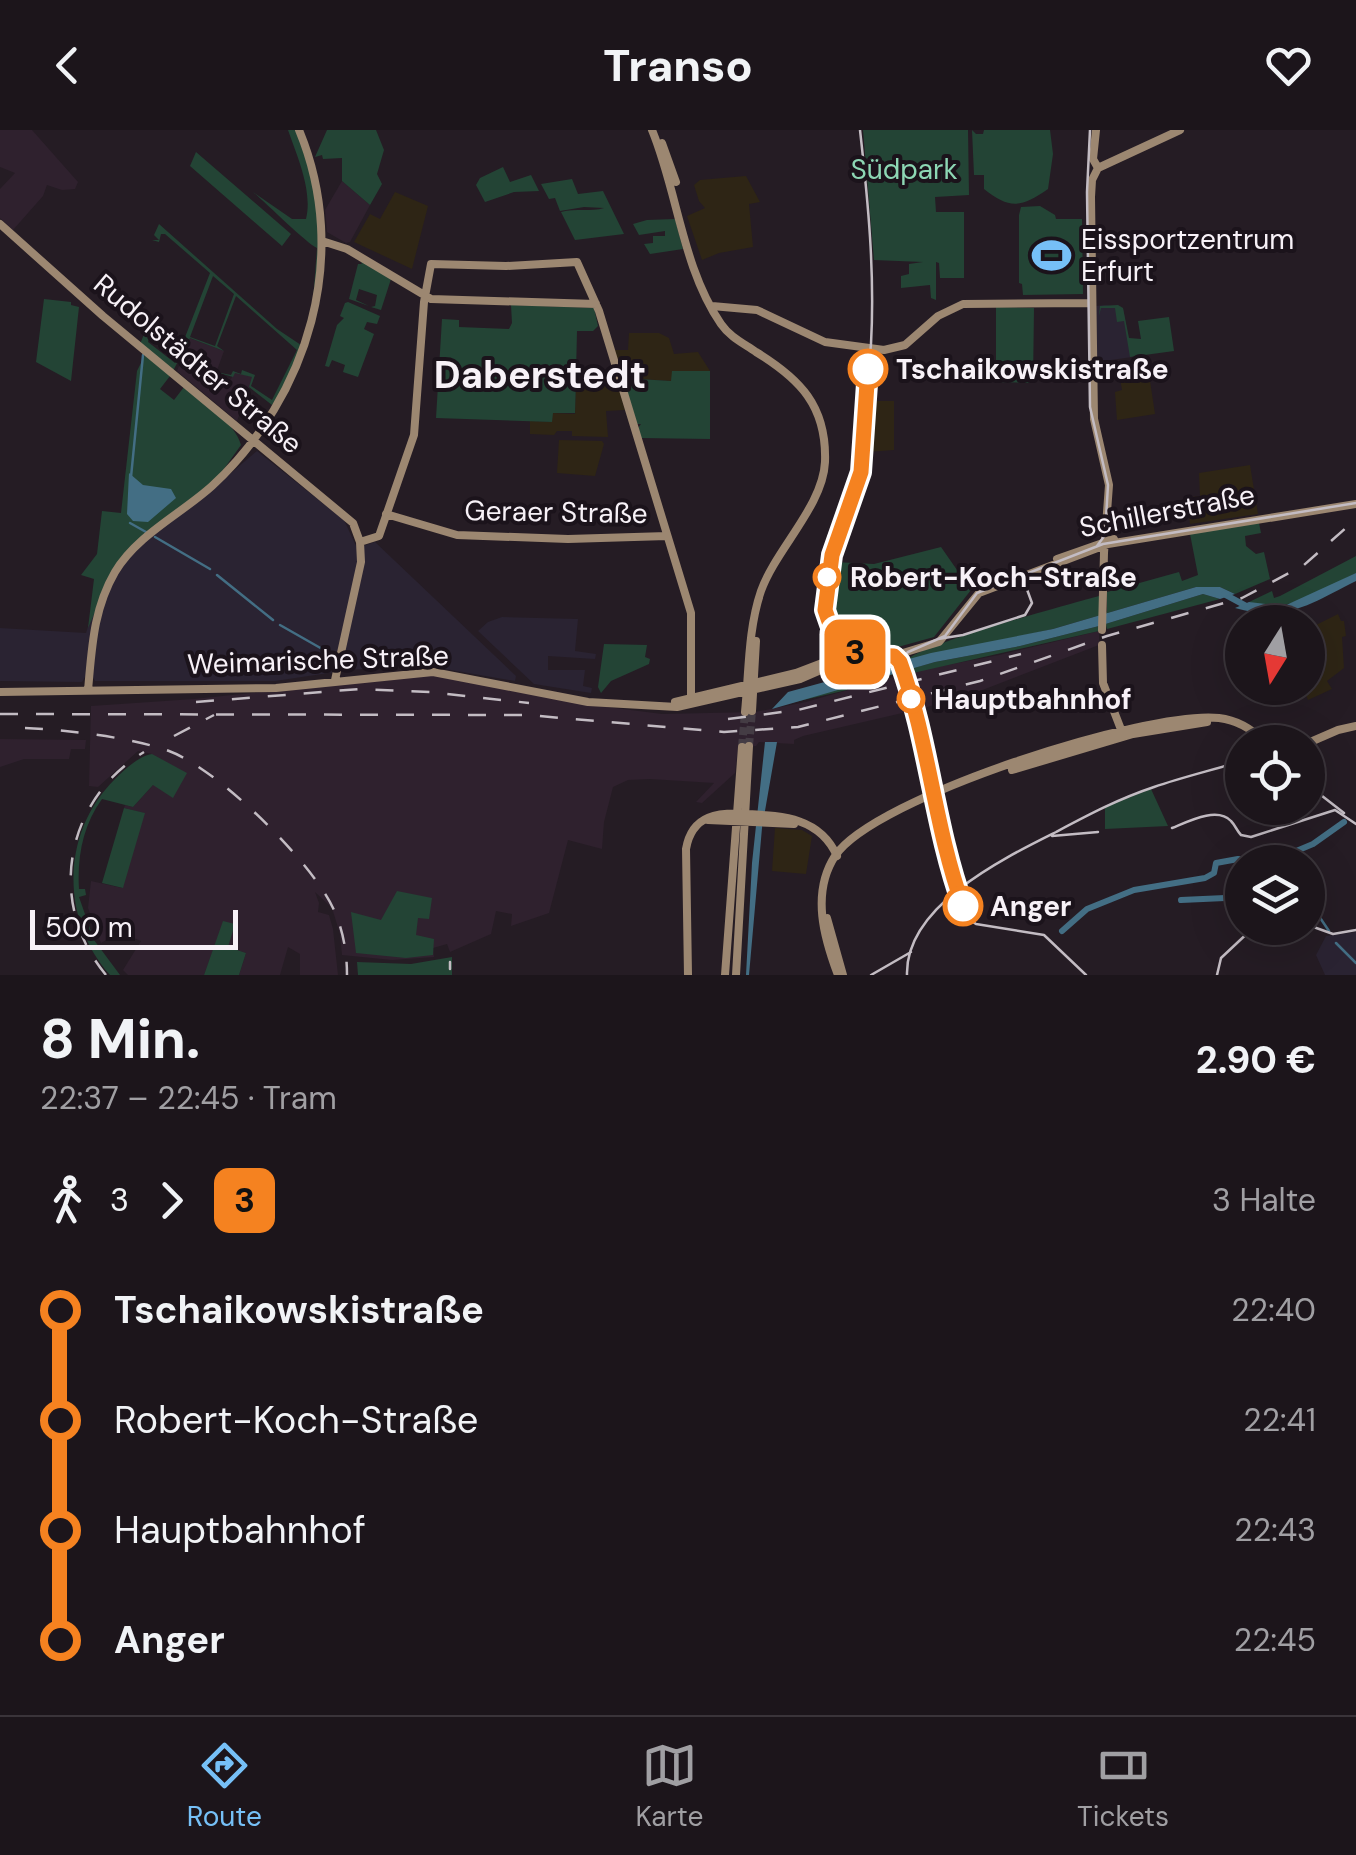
<!DOCTYPE html>
<html lang="de">
<meta charset="utf-8">
<style>
:root{--surface:#1c151b;--page:#251e24;--text:#f1f3f6;--muted:#a09fa3;--line:#3a343a;--accent:#76c0f7}
body{margin:0;font-family:"DM Sans",sans-serif;background:var(--page);color:var(--text);height:100vh;display:flex;flex-direction:column;font-size:38px;white-space:nowrap}
*{box-sizing:border-box;margin:0}
p{font-size:32px;color:var(--muted)}
.icon{flex:none;width:55px;height:55px;fill:none;stroke:currentColor;stroke-width:2;stroke-linecap:round;stroke-linejoin:round}
.map{position:relative;height:845px;overflow:hidden}
.side{display:flex;flex-direction:column;background:var(--surface);flex:1}
.side>*{flex:none}
.badge{padding:0 20px;border-radius:15px;font-size:35px;line-height:65px}
.needle{width:65px;rotate:191deg}
.controls{position:absolute;left:1225px;top:475px;display:grid;gap:20px}
.controls a{display:grid;place-items:center;width:100px;height:100px;border-radius:50%;background:var(--surface);box-shadow:0 10px 40px #0002,0 0 0 2px var(--line);font-size:50px}
.scale{position:absolute;left:30px;bottom:25px;width:208px;box-sizing:border-box;padding-left:10px;border:5px solid #f7f1f7;border-top:0;font-size:28px;line-height:35px;white-space:nowrap;color:#f7f1f7;-webkit-text-stroke:8px #1b131b;paint-order:stroke}
.map>.badge{position:absolute;translate:-50% -50%;box-shadow:0 0 0 5px #fff}
.legs{display:flex;align-items:center;gap:15px;height:110px;padding:0 40px;font-size:32px}
.legs p{margin-inline-start:auto}
.summary{display:flex;align-items:center;justify-content:space-between;height:170px;padding:0 40px}
h1{font-size:55px;font-weight:800;line-height:75px}
ul{padding:0 40px;list-style:none}
li{display:flex;align-items:center;gap:35px;height:110px;font-size:38px}
li i{display:grid;place-items:center;width:15px;height:100%;margin:0 12px;background:currentColor}
li i::after{content:'';width:25px;height:25px;margin:-12px;border:8px solid;border-radius:50%;background:var(--surface)}
li p{margin-inline-start:auto}
li:first-child i{background:linear-gradient(#0000 50%,currentColor 0)}
li:last-child i{background:linear-gradient(currentColor 50%,#0000 0)}
header{display:flex;justify-content:space-between;align-items:center;height:130px;padding:0 40px;background:var(--surface);font-size:45px;font-weight:800}
.tabs{display:flex;justify-content:space-around;align-items:center;height:140px;border-top:2px solid var(--line);background:var(--surface);font-size:28px;color:var(--muted)}
.tabs a{display:grid;justify-items:center;gap:5px}
.tabs .on{color:var(--accent)}
.map>svg:first-child{display:block}
</style>
<header><svg class="icon" aria-label="back" viewBox="0 0 24 24"><path d="M15 5l-7 7 7 7"/></svg>Transo<svg class="icon" aria-label="heart" viewBox="0 0 24 24"><path d="M12 20l-8-8c-3-5 5-10 8-4 3-6 11-1 8 4z"/></svg></header>
<div class="map">
<svg width="1356" height="845" viewBox="0 0 1356 845">
<rect width="100%" height="100%" fill="#251c24"/>
<path fill="#2a2332" d="M 1105,175 L 1123,178 L 1132,227 L 1097,232 L 1096,176 Z
M 257,321 L 344,390 L 357,418 L 375,412 L 516,546 L 515,551 L 422,535 L 349,540 L 275,551 L 95,551 L 92,546 L 85,547 L 82,552 L 0,551 L 0,498 L 86,503 L 92,484 L 121,430 L 220,345 L 224,349 Z
M 502,487 L 578,489 L 575,521 L 596,524 L 595,529 L 548,526 L 548,540 L 585,540 L 583,556 L 592,558 L 591,563 L 534,554 L 478,501 L 488,492 Z
M 1356,802 L 1356,845 L 1325,845 L 1316,825 L 1326,806 Z"/>
<path fill="#2f212e" d="M 0,0 L 32,0 L 78,52 L 75,59 L 62,60 L 47,55 L 43,66 L 13,100 L 0,88 L 0,59 L 15,43 L 0,37 Z
M 342,51 L 370,75 L 350,112 L 346,113 L 327,102 L 325,80 Z
M 190,208 L 224,221 L 216,243 L 231,249 L 234,242 L 253,247 L 237,291 L 177,241 Z
M 1099,501 L 1099,515 L 980,561 L 924,578 L 803,606 L 794,610 L 794,614 L 759,612 L 756,616 L 738,618 L 735,643 L 702,673 L 696,672 L 714,653 L 650,649 L 628,650 L 613,657 L 604,692 L 602,719 L 568,710 L 549,783 L 511,796 L 512,784 L 496,781 L 491,804 L 450,822 L 447,814 L 433,818 L 434,827 L 392,830 L 342,825 L 340,804 L 332,778 L 315,762 L 319,773 L 318,782 L 329,785 L 333,799 L 338,845 L 300,845 L 300,824 L 288,817 L 280,845 L 239,845 L 246,823 L 228,817 L 224,791 L 204,845 L 128,845 L 123,840 L 141,811 L 120,802 L 101,813 L 88,778 L 91,751 L 122,758 L 144,683 L 124,678 L 125,675 L 133,677 L 153,655 L 152,624 L 138,621 L 98,657 L 89,656 L 91,576 L 194,569 L 427,545 L 444,546 L 576,573 L 662,584 L 755,582 L 806,572 L 911,542 L 999,525 Z
M 0,609 L 86,610 L 85,619 L 71,619 L 69,629 L 24,629 L 0,637 Z"/>
<path fill="#2e2515" d="M 746,46 L 760,72 L 749,74 L 753,117 L 719,123 L 702,130 L 687,86 L 705,78 L 699,71 L 694,55 L 700,50 Z
M 395,62 L 428,76 L 412,139 L 354,112 L 370,84 L 380,89 Z
M 629,203 L 659,203 L 669,208 L 674,224 L 698,222 L 710,241 L 672,241 L 672,251 L 623,248 L 614,220 L 628,220 Z
M 1147,231 L 1155,284 L 1117,290 L 1115,262 L 1122,260 L 1118,236 Z
M 576,249 L 616,250 L 625,280 L 606,281 L 608,307 L 572,306 L 572,301 L 557,301 L 554,305 L 530,304 L 530,291 L 552,292 L 552,283 L 575,284 Z
M 868,271 L 894,271 L 894,320 L 867,322 Z
M 559,310 L 602,311 L 604,314 L 595,346 L 557,343 Z
M 1250,335 L 1258,384 L 1190,394 L 1188,378 L 1193,377 L 1192,367 L 1200,366 L 1199,343 Z
M 1338,484 L 1341,491 L 1344,491 L 1346,506 L 1342,507 L 1344,538 L 1327,551 L 1332,559 L 1308,570 L 1303,558 L 1308,558 L 1308,499 Z
M 775,698 L 802,700 L 812,706 L 806,744 L 772,741 Z"/>
<path fill="#234435" fill-rule="evenodd" d="M 288,0 L 298,0 C 329,86 332,198 272,275 L 249,257 L 252,247 L 235,243 L 233,247 L 216,242 L 231,245 L 233,241 L 241,244 L 242,240 L 255,245 L 251,256 L 272,270 L 297,220 L 236,166 L 217,216 L 224,221 L 190,208 L 173,241 L 140,214 L 145,202 L 150,204 L 148,212 L 175,233 L 210,143 L 165,104 L 161,104 L 159,112 L 152,110 L 159,110 L 154,105 L 159,94 L 277,199 L 301,215 L 313,171 L 317,118 C 307,114 266,73 253,62 L 292,89 L 306,89 C 313,61 297,26 288,0 ZM 213,146 L 234,164 L 215,216 L 190,207 Z
M 327,0 L 376,0 L 384,20 L 377,44 L 382,54 L 370,75 L 342,51 L 342,28 L 323,29 L 322,25 L 315,27 Z
M 863,0 L 968,0 L 969,65 L 935,67 L 936,82 L 964,82 L 964,148 L 940,148 L 939,133 L 936,132 L 936,170 L 931,168 L 930,155 L 901,158 L 901,146 L 909,144 L 909,134 L 923,132 L 874,130 Z
M 972,0 L 976,4 L 983,4 L 984,0 L 1050,0 L 1053,24 L 1048,59 C 1022,77 1010,80 984,59 L 984,45 L 974,45 Z
M 196,22 L 291,104 L 282,116 L 190,36 Z
M 503,37 L 510,52 L 531,45 L 539,61 L 514,62 L 485,72 L 476,55 L 480,48 Z
M 572,49 L 578,64 L 603,61 L 624,104 L 575,110 L 561,82 C 576,78 591,82 604,78 L 584,77 L 560,81 L 555,68 L 549,69 L 541,54 Z
M 1040,76 L 1055,85 L 1056,89 L 1082,89 L 1083,164 L 1023,165 L 1022,154 L 1019,153 L 1019,85 L 1021,77 Z
M 675,89 L 683,119 L 650,124 L 644,114 L 653,113 L 653,106 L 665,106 L 665,101 L 639,105 L 633,94 L 647,90 Z
M 360,130 L 391,149 L 381,180 L 371,177 L 375,176 L 377,165 L 359,159 L 356,170 L 369,176 L 349,169 L 358,134 L 362,134 Z
M 44,169 L 71,172 L 71,175 L 79,177 L 71,251 L 36,232 Z
M 348,172 L 380,186 L 377,194 L 367,192 L 364,199 L 374,204 L 358,247 L 343,242 L 345,235 L 332,230 L 329,237 L 325,236 L 337,195 L 344,188 L 340,186 L 345,173 Z
M 511,175 L 594,178 L 598,196 L 593,201 L 577,201 L 576,243 L 556,243 L 556,250 L 576,251 L 575,283 L 553,283 L 552,292 L 436,288 L 442,189 L 459,190 L 459,197 L 509,199 L 512,193 Z
M 1118,175 L 1123,178 L 1129,208 L 1141,209 L 1138,191 L 1169,187 L 1174,221 L 1130,227 L 1124,191 L 1117,192 L 1115,178 L 1101,178 L 1099,186 L 1100,176 Z
M 996,177 L 1034,178 L 1033,253 L 996,252 Z
M 145,225 L 170,246 L 160,259 L 174,270 L 184,257 C 203,273 235,292 241,315 L 216,350 L 149,401 L 110,448 L 88,498 L 94,449 L 81,445 L 97,424 L 102,381 L 121,383 L 137,241 Z
M 672,241 L 710,241 L 710,309 L 641,308 L 638,298 L 641,294 L 637,294 L 623,248 L 671,251 Z
M 1259,393 L 1261,403 L 1245,406 L 1246,416 L 1256,424 L 1264,422 L 1270,449 L 1235,464 L 1220,457 L 1196,457 L 1053,499 L 906,531 C 917,515 1070,474 1099,466 L 1100,484 L 1107,482 L 1107,462 L 1179,442 L 1182,451 L 1198,445 L 1190,404 Z
M 941,417 L 971,460 L 934,507 L 887,520 L 859,521 C 825,502 821,466 834,432 L 874,434 Z
M 1356,426 L 1356,443 C 1324,459 1286,486 1249,472 L 1272,461 L 1274,468 L 1280,466 Z
M 1203,464 L 1220,469 L 1107,499 L 1106,495 L 1099,497 L 1099,501 L 913,543 L 909,540 L 847,557 L 847,560 L 782,575 L 935,532 L 1020,516 L 1099,496 Z
M 604,514 L 647,515 L 645,527 L 650,529 L 649,534 L 611,551 L 601,563 L 598,557 Z
M 152,624 L 187,643 L 173,668 L 153,655 L 133,677 L 102,669 C 83,695 77,727 79,759 L 85,759 L 86,765 L 79,767 L 94,810 L 120,845 L 110,845 C 60,789 61,702 115,649 C 125,639 139,626 152,624 Z
M 1151,659 L 1168,696 L 1105,699 L 1105,677 Z
M 124,678 L 145,683 L 123,758 L 102,753 Z
M 397,761 L 432,768 L 429,789 L 418,788 L 416,805 L 434,809 L 433,825 L 406,828 L 356,823 L 351,782 L 381,790 Z
M 223,791 L 235,794 L 228,817 L 246,823 L 239,845 L 204,845 Z
M 452,827 L 452,845 L 358,845 L 357,832 L 411,834 Z"/>
<path fill="#436e84" d="M 129,343 L 143,355 L 171,359 L 176,368 L 148,392 L 133,391 L 127,384 Z
M 1356,443 L 1356,451 C 1312,473 1286,493 1235,478 L 1249,472 L 1284,476 Z
M 1196,457 L 1220,457 L 1235,464 L 1220,469 L 1203,464 L 1099,496 L 1020,516 L 935,532 L 772,579 L 788,562 L 931,523 L 1053,499 Z
M 765,612 L 777,612 L 762,698 L 749,845 L 746,845 L 752,733 Z"/>
<g fill="none" stroke-linecap="round" stroke-linejoin="round">
<path stroke="#436e84" stroke-width="2.5" d="M 131,347 L 143,225
M 130,393 L 146,402
M 155,407 L 210,439
M 217,445 L 273,490
M 280,495 L 331,524
M 1225,768 L 1242,762
M 1308,770 L 1329,801
M 1336,813 L 1356,833"/>
<path stroke="#436e84" stroke-width="6" d="M 1224,464 L 1248,477
M 1270,732 L 1313,714 L 1344,692
M 1181,770 L 1225,768
M 1062,801 L 1087,779 L 1134,760 L 1205,748 L 1214,743 L 1216,733 L 1238,729 L 1255,732"/>
<path stroke="#443c44" stroke-width="8" stroke-dasharray="8 4" stroke-linecap="butt" d="M 749,616 L 752,581
M 742,617 L 745,582"/>
<path stroke="#9c8771" stroke-width="8" d="M 652,0 C 678,63 682,137 721,194 C 730,207 743,213 756,222 C 800,249 827,276 825,332 C 823,376 776,419 761,461 C 748,499 749,542 745,582
M 1096,0 L 1093,29 L 1098,38
M 662,13 L 676,52
M 1098,38 L 1092,50 L 1091,67 L 1094,289 L 1109,355 L 1104,423 L 1102,500
M 1098,38 L 1180,0
M 0,94 L 103,186 L 353,393 L 360,412 L 361,432 L 335,550
M 322,111 L 347,119 L 431,169 L 596,174
M 712,176 L 757,180 L 825,212 L 884,220 L 905,215 L 938,186 L 963,174 L 1092,173
M 386,384 L 457,405 L 568,409 L 667,406
M 360,412 L 379,406 L 414,305 L 424,172 L 431,134 L 506,136 L 577,132 L 599,181 L 691,483 L 691,569
M 1057,429 L 1114,409
M 1102,515 L 1103,553 L 1122,602
M 88,560 C 92,518 93,480 115,442 C 137,405 181,384 212,356 C 309,266 351,125 299,0
M 0,562 L 276,558 L 433,542 L 588,572 L 677,577 L 800,549 L 846,529 L 893,526 L 939,512 L 979,463 L 1108,414 L 1356,374
M 675,572 L 796,543 L 830,530
M 752,581 L 756,511
M 1308,613 L 1338,600 L 1356,596
M 1012,640 L 1133,604 L 1207,592
M 708,690 L 794,694
M 827,788 L 843,845
M 688,845 L 686,719 C 692,684 719,682 748,684 C 784,686 820,688 837,726
M 725,845 L 742,617
M 736,845 L 749,616
M 838,845 C 824,808 811,763 835,726 C 874,667 1148,580 1219,588 C 1237,590 1252,599 1265,612"/>
<path stroke="#c3bcc3" stroke-width="2.5" d="M 860,0 C 868,71 875,143 871,214 C 870,229 865,244 864,259 C 861,290 867,320 859,351 C 848,394 812,444 827,490 C 839,528 867,521 896,526 L 904,543
M 1090,0 L 1087,62 L 1090,277 L 1108,355 L 1105,405 L 1097,416
M 938,509 L 963,505 L 1025,485 L 1032,473 L 1025,454 L 1012,449
M 902,536 L 902,528 L 908,522 L 945,506 L 977,463 L 1103,414 L 1356,373
M 914,580 L 939,697 L 967,788 L 976,794 L 1044,805 L 1086,845
M 1308,655 L 1344,683
M 1172,698 C 1187,692 1217,676 1231,691 C 1235,695 1237,701 1241,705 L 1251,707 L 1335,680 L 1356,694
M 1052,706 L 1098,702
M 1308,795 L 1333,804 L 1356,800
M 450,832 L 450,839
M 871,845 L 911,822
M 907,845 C 905,776 1004,728 1056,702 C 1088,685 1118,669 1154,657 C 1183,647 1213,640 1242,631
M 1217,845 L 1221,828 L 1253,798"/>
<path stroke="#c3bcc3" stroke-width="2.5" stroke-dasharray="18 18" stroke-linecap="butt" d="M 196,572 L 360,559 L 430,562 L 529,573
M 0,584 L 527,585 L 724,602 L 798,597 L 980,551 L 1107,506 L 1242,468 L 1304,435 L 1356,389
M 728,589 L 798,580 L 1021,524
M 25,598 C 66,600 130,607 169,621 C 218,639 311,731 333,778 C 343,799 347,822 347,845
M 174,606 L 214,585
M 106,845 C 46,773 65,670 144,622"/>
</g>
<g fill="none" stroke-linecap="round" stroke-linejoin="round">
<defs>
<path id="line-1" d="M 868,239 L 861,342 L 832,425 L 825,480 L 833,503 L 851,519 L 864,525 L 894,526 L 900,532 C 929,611 934,696 963,776"/>
</defs>
<use href="#line-1" stroke="#fff" stroke-width="22"/>
<use href="#line-1" stroke="#f58220" stroke-width="15"/>
</g>
<defs>
<symbol id="stadium-bare" viewBox="-9 -9 18 18"><path d="M0-5a6.5 5 0 1 0 0 10a6.5 5 0 1 0 0-10ZM-3.5-1.8h7v3.6h-7Z" fill="#76c0f7" stroke="#1b131b" stroke-width="2.5" paint-order="stroke"/></symbol>
</defs>
<g fill-rule="evenodd">
<use href="#stadium-bare" x="1024" y="98" width="55" height="55"/>
</g>
<g fill="#fff" stroke="#f58220" stroke-width="5">
<circle cx="868" cy="239" r="18"/>
<circle cx="827" cy="447" r="12"/>
<circle cx="911" cy="569" r="12"/>
<circle cx="963" cy="776" r="18"/>
</g>
<g text-anchor="middle" dominant-baseline="central" stroke-width="8" stroke-linejoin="round" paint-order="stroke">
<g font-size="28" fill="#8dd7b4" stroke="#1b131b">
<text x="904" y="39">Südpark</text>
</g>
<g font-size="28" fill="#f7f1f7" stroke="#1b131b" text-anchor="start">
<text x="1081" y="109">Eissportzentrum<tspan x="1081" dy="32">Erfurt</tspan></text>
</g>
<g font-size="28" fill="#f7f1f7" stroke="#1b131b">
<text transform="translate(198 234) rotate(40)">Rudolstädter Straße</text>
<text transform="translate(1167 381) rotate(-11)">Schillerstraße</text>
<text transform="translate(556 382) rotate(1)">Geraer Straße</text>
<text transform="translate(318 530) rotate(-2)">Weimarische Straße</text>
</g>
<g font-size="28" font-weight="bold" fill="#f7f1f7" stroke="#1b131b" text-anchor="start">
<text x="896" y="239">Tschaikowskistraße</text>
<text x="850" y="447">Robert-Koch-Straße</text>
<text x="934" y="569">Hauptbahnhof</text>
<text x="990" y="776">Anger</text>
</g>
<g font-size="38" font-weight="bold" fill="#f7f1f7" stroke="#1b131b">
<text x="540" y="245">Daberstedt</text>
</g>
</g>
</svg>
<div class="controls">
<a><svg class="needle" viewBox="-14 -14 28 28"><path d="M0-13l5 13h-10z" fill="#e53935"/><path d="M0 13l5-13h-10z" fill="#a09fa3"/></svg></a>
<a><svg class="icon" aria-label="locate" viewBox="0 0 24 24"><circle cx="12" cy="12" r="6"/><path d="M12 2v4M12 18v4M2 12h4M18 12h4"/></svg></a>
<a><svg class="icon" aria-label="layers" viewBox="0 0 24 24"><path d="M12 4l9 5-9 5-9-5zM3 14l9 5 9-5"/></svg></a>
</div>
<div class="scale">500 m</div>
<b class="badge" style="left:855px;top:522px;background:#f58220;color:#111">3</b>
</div>
<section class="side">
<div class="summary"><div><h1>8 Min.</h1><p>22:37 – 22:45 · Tram</p></div><b>2.90 €</b></div>
<div class="legs"><svg class="icon" aria-label="walk" viewBox="0 0 24 24"><circle cx="13" cy="4" r="2"/><path d="M13 8l-2 6 4 7M11 14l-3 7M7 12l3-4h3l4 4"/></svg>3<svg class="icon" aria-label="forward" viewBox="0 0 24 24"><path d="M9 5l7 7-7 7"/></svg><b class="badge" style="background:#f58220;color:#111">3</b><p>3 Halte</p></div>
<ul>
<li><i style="color:#f58220"></i><b>Tschaikowskistraße</b><p>22:40</p></li>
<li><i style="color:#f58220"></i><span>Robert-Koch-Straße</span><p>22:41</p></li>
<li><i style="color:#f58220"></i><span>Hauptbahnhof</span><p>22:43</p></li>
<li><i style="color:#f58220"></i><b>Anger</b><p>22:45</p></li>
</ul>
</section>
<nav class="tabs">
<a class="on"><svg class="icon" aria-label="directions" viewBox="0 0 24 24"><path d="M12 3l9 9-9 9-9-9zM9 14v-3h6M13 9l2 2-2 2"/></svg>Route</a>
<a><svg class="icon" aria-label="map" viewBox="0 0 24 24"><path d="M3 6l6-2 6 2 6-2v14l-6 2-6-2-6 2zM9 4v14M15 6v14"/></svg>Karte</a>
<a><svg class="icon" aria-label="tickets" viewBox="0 0 24 24"><path d="M3 7h18v10H3zM15 7v10"/></svg>Tickets</a>
</nav>
